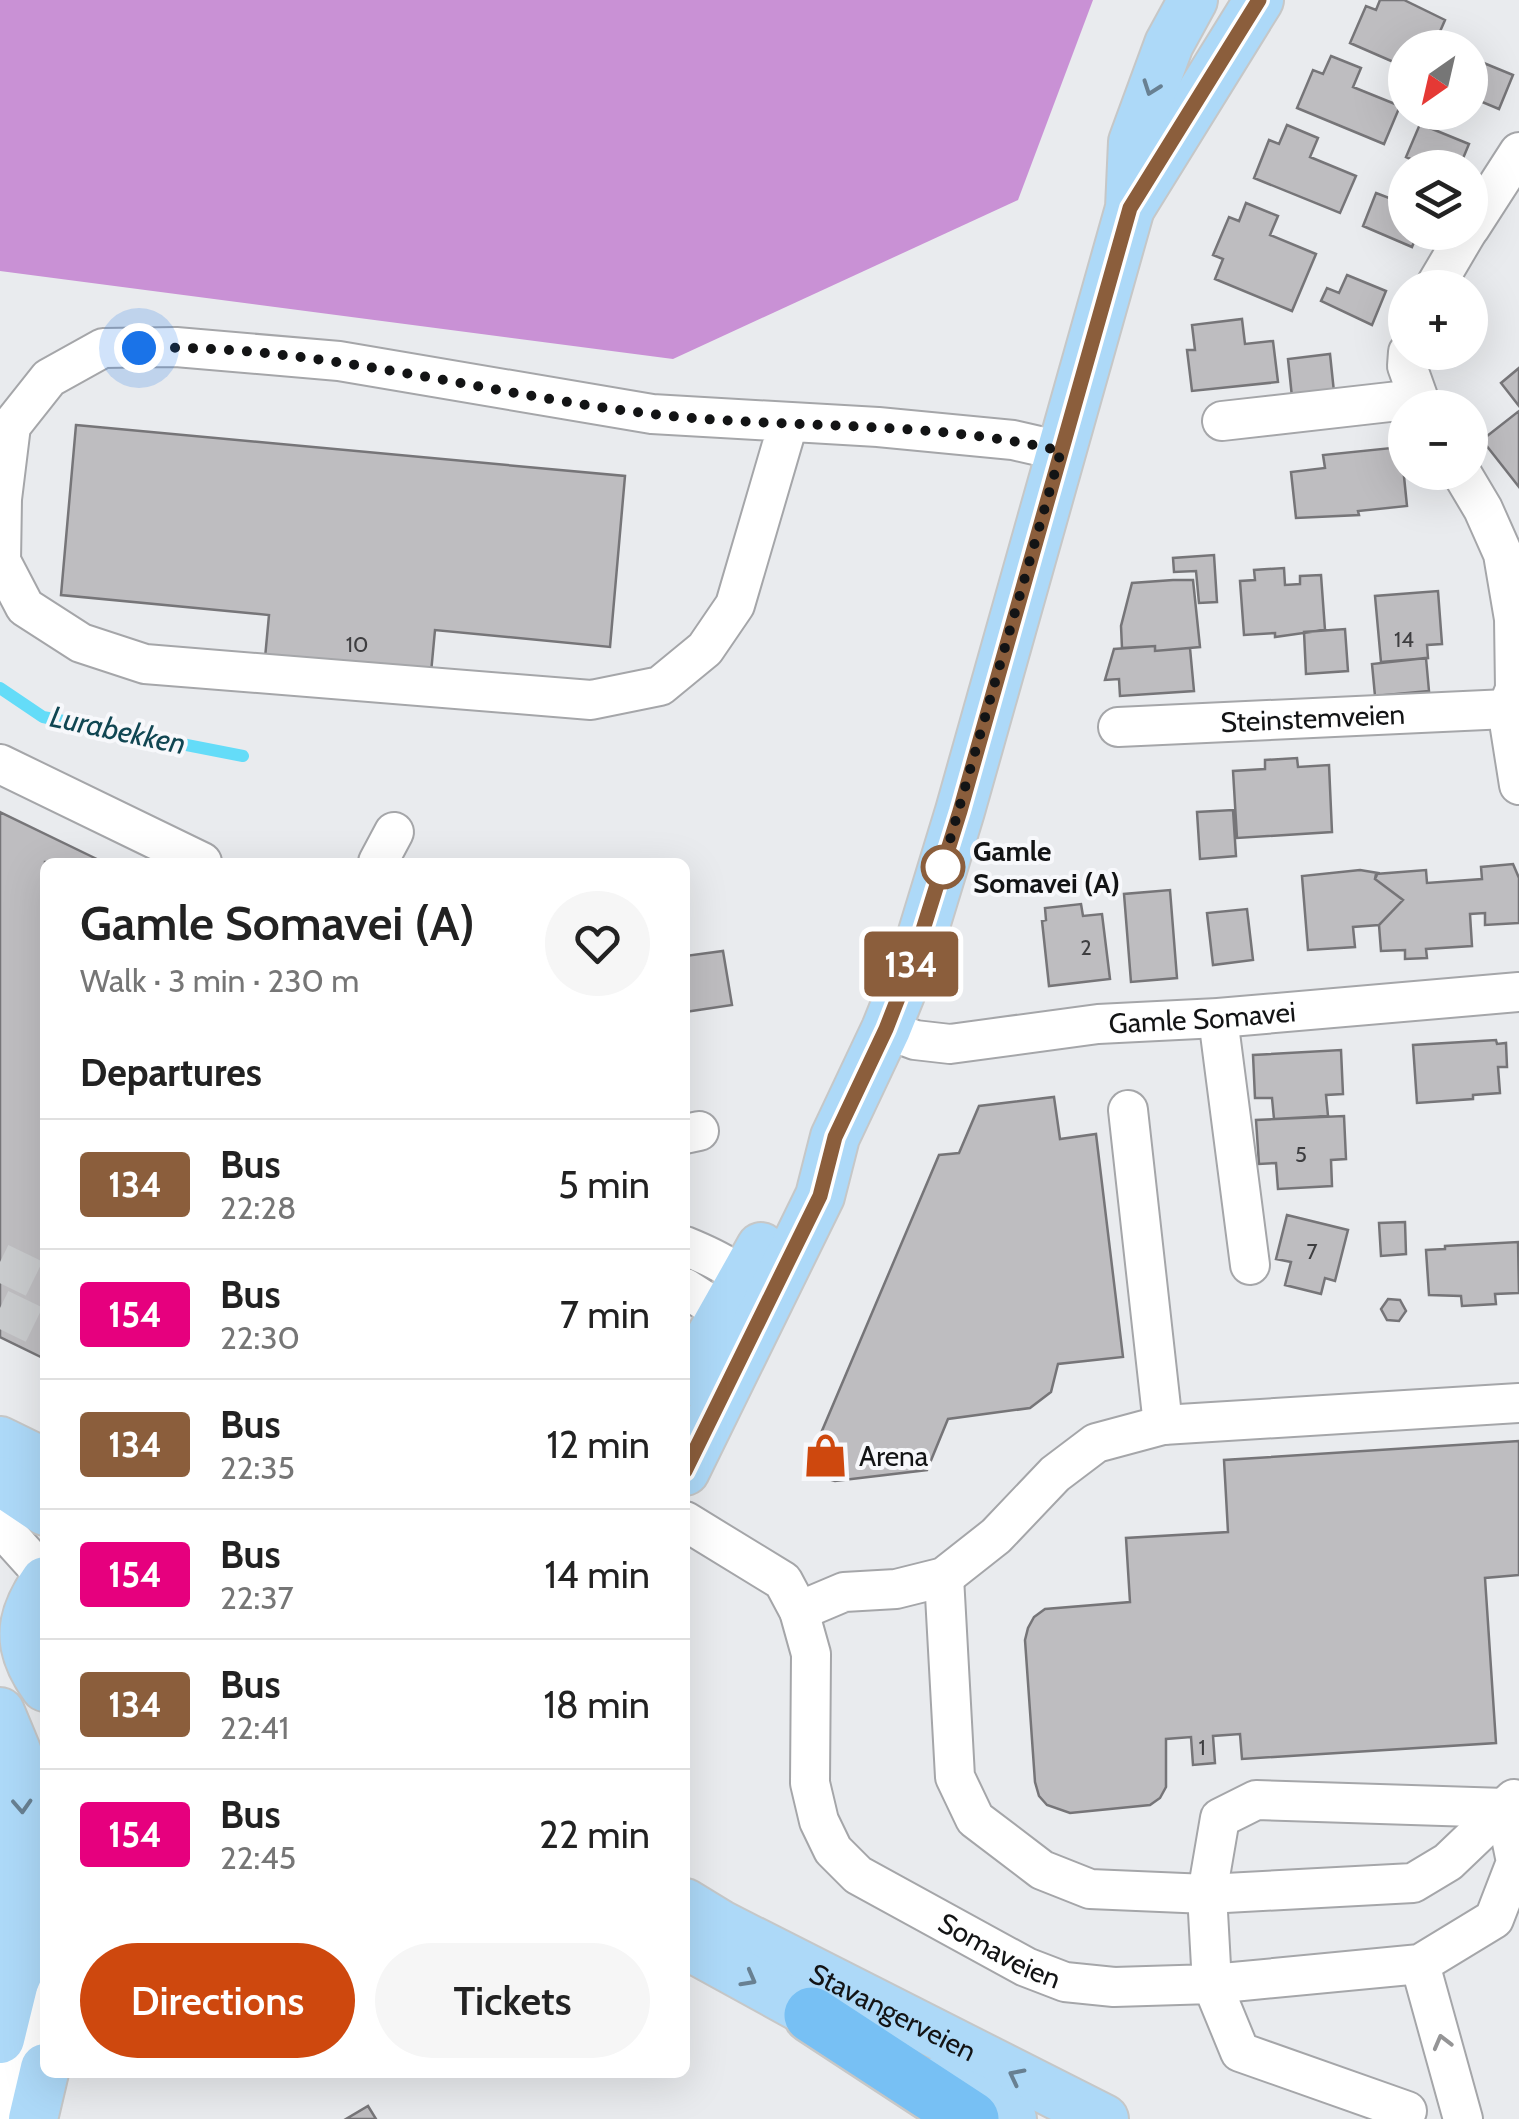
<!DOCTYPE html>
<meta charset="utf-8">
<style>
:root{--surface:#fff;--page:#f6f6f6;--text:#222;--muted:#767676;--line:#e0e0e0;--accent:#ce480e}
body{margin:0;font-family:Cabin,sans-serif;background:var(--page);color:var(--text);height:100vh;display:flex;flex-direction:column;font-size:38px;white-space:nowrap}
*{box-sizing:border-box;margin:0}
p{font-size:32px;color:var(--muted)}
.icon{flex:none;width:55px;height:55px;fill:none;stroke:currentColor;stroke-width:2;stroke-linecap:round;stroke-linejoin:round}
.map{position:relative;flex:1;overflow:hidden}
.side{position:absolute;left:40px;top:858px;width:650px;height:1220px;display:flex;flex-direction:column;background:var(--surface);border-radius:15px;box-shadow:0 10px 40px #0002}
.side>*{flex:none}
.badge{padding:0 20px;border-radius:8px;font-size:35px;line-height:65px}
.needle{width:65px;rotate:214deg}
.fabs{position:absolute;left:1388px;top:30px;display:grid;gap:20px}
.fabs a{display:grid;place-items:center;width:100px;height:100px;border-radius:50%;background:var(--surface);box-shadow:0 10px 40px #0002;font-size:50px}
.you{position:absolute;width:50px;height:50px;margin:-25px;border:8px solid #fff;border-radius:50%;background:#1a73e8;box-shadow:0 0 0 15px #1a73e833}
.map>.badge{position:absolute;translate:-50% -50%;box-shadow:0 0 0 5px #fff}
h2{padding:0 40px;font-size:38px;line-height:90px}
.round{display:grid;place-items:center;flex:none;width:105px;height:105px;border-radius:52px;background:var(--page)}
.overview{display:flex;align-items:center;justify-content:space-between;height:170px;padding:0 40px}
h1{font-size:48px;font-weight:600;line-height:75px}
.cta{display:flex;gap:20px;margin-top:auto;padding:20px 40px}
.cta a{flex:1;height:115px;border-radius:60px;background:var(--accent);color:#fff;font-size:40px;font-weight:600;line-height:115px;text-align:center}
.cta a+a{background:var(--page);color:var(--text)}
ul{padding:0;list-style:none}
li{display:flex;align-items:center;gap:30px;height:130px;padding:0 40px;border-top:2px solid var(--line)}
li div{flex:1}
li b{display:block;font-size:38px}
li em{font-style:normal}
li .badge{min-width:110px;font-weight:700;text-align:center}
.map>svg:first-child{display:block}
</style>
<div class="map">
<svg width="1519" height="2119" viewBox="0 0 1519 2119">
<rect width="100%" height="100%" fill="#e9ebee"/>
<path fill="#c991d5" d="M 0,0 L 1093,0 L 1018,200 L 673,359 L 0,271 Z"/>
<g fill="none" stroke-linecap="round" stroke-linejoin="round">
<path stroke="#64dcf8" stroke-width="12" d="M 0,688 L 43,717 L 243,756"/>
</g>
<path fill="#bebdc0" stroke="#767578" stroke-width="2.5" d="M 1380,0 L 1404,0 L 1445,20 L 1438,36 L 1452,42 L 1450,48 L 1405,48 L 1405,67 L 1350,43 L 1366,6 L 1376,10 Z
M 1331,56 L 1361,68 L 1353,87 L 1400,106 L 1384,144 L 1297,108 L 1313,70 L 1323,74 Z
M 1474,59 L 1513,75 L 1499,109 L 1470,97 L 1470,67 Z
M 1420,124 L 1469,144 L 1459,168 L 1430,168 L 1406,157 Z
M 1287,125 L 1318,138 L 1310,157 L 1356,176 L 1340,213 L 1254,178 L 1269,140 L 1279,144 Z
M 1376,193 L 1405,204 L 1405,232 L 1418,232 L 1412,247 L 1363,226 Z
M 1246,203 L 1278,216 L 1270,235 L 1316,254 L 1292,311 L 1215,279 L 1223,259 L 1213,255 L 1229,217 L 1239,221 Z
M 1347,275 L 1386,291 L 1372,325 L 1321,301 L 1327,288 L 1339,293 Z
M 1242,319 L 1245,344 L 1273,341 L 1278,382 L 1192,391 L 1187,350 L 1195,350 L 1192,325 Z
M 1330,354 L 1334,392 L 1292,397 L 1288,359 Z
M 1519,368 L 1519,406 L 1501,383 Z
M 1519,411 L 1519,487 L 1482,440 Z
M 76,425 L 625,476 L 610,647 L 435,630 L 431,673 L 265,658 L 269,615 L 61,595 Z
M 1401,447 L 1407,506 L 1358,511 L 1359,515 L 1296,518 L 1291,472 L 1325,468 L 1323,455 Z
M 1214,555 L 1217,602 L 1199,603 L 1196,571 L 1174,572 L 1173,558 Z
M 1284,568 L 1285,585 L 1300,584 L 1300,576 L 1321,575 L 1325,630 L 1275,637 L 1275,633 L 1244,635 L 1240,581 L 1255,580 L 1254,570 Z
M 1173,580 L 1193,580 L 1200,647 L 1155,651 L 1155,646 L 1122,648 L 1121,626 L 1132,583 Z
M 1438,591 L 1442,644 L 1427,645 L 1428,658 L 1381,662 L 1375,596 Z
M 1345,629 L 1348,671 L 1306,674 L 1304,632 Z
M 1155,646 L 1155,651 L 1190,648 L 1194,691 L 1120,696 L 1119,679 L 1105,680 L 1114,649 Z
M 1426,658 L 1429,691 L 1375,696 L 1372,664 Z
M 1297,758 L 1298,767 L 1329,765 L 1332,832 L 1237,838 L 1233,771 L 1265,769 L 1265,760 Z
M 1233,810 L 1236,856 L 1200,859 L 1197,812 Z
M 0,812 L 103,862 L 45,862 L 45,1359 L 0,1337 Z
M 1513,864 L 1519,878 L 1519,923 L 1485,925 L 1485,913 L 1470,914 L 1472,946 L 1426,949 L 1427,958 L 1405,959 L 1405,950 L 1381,951 L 1379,925 L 1403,900 L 1375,879 L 1376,874 L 1426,870 L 1427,883 L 1482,879 L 1481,867 Z
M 1360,870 L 1378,873 L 1375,879 L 1403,900 L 1379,925 L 1353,927 L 1355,947 L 1308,950 L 1302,876 Z
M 1170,890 L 1177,978 L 1131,982 L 1124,894 Z
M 1081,904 L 1083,916 L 1102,914 L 1110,979 L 1049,986 L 1042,921 L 1046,920 L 1045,908 Z
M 1247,909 L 1253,960 L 1213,965 L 1207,913 Z
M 723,951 L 732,1005 L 685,1012 L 685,956 Z
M 1496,1040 L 1497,1044 L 1506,1043 L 1507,1067 L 1498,1067 L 1500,1093 L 1473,1095 L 1473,1099 L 1417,1103 L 1413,1045 Z
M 1341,1050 L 1343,1094 L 1326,1095 L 1328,1116 L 1274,1119 L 1272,1098 L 1255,1098 L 1253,1055 Z
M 1054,1097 L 1060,1139 L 1096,1134 L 1123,1357 L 1058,1364 L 1051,1392 L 1030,1408 L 948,1419 L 927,1470 L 835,1481 L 825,1478 L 817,1472 L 813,1452 L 939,1155 L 959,1153 L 979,1106 Z
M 1344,1116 L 1346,1159 L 1331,1160 L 1332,1186 L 1278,1189 L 1276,1163 L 1259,1164 L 1256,1120 Z
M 1287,1215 L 1348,1230 L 1335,1281 L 1325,1278 L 1321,1294 L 1285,1285 L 1291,1262 L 1276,1259 Z
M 1405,1222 L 1406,1254 L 1381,1256 L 1379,1223 Z
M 1518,1242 L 1519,1293 L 1495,1294 L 1496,1304 L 1462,1306 L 1461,1296 L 1429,1295 L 1426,1250 L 1445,1249 L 1445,1246 Z
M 1388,1299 L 1400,1300 L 1406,1311 L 1399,1321 L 1387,1320 L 1381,1309 Z
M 1519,1441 L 1519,1575 L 1485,1578 L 1496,1743 L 1242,1759 L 1240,1734 L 1213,1736 L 1215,1763 L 1193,1765 L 1191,1737 L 1166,1739 L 1166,1787 L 1160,1798 L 1150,1805 L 1070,1813 L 1047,1805 L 1039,1796 L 1035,1782 L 1025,1640 L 1028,1628 L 1034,1617 L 1045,1609 L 1130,1602 L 1126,1538 L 1228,1532 L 1224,1460 Z
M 368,2106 L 376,2119 L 346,2119 Z"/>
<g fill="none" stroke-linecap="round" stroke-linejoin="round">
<path stroke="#c9cbcd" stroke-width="38" stroke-dasharray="38 19" stroke-linecap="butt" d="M 0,1262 L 45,1284
M 0,1308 L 45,1330"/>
<defs>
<g id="minor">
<path d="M 1470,228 L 1519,152"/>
<path d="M 1434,288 L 1467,232"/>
<path d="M 1408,352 L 1407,366 L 1422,408"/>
<path d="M 1222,421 L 1416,399"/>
<path d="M 788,424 L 735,605 L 705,649 L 660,686 L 591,700 L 145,664 L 81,643 L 25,607 L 1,561 L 2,499 L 11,426 L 49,378 L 103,348 L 176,347 L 339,361 L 652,414 L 878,427 L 1013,440 L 1061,451"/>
<path d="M 1461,472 L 1483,509 L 1503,554 L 1514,619 L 1515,689 L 1507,709 L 1519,785"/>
<path id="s1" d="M 1118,727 L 1507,709"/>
<path d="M 0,764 L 202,862"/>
<path d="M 378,862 L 394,832"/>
<path d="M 1218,1018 L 1250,1265"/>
<path id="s2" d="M 886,1029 L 915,1040 L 950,1044 L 1098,1024 L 1218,1018 L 1519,992"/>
<path d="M 1128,1110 L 1163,1425"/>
<path d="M 685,1134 L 699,1131"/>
<path d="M 685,1246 C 724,1262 739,1270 765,1304 L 722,1312 L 685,1288"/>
<path id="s3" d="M 685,1521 L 783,1581 L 799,1611 L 811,1654 L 810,1783 L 819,1821 L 833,1850 L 858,1875 L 1026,1967 L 1065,1982 L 1114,1987 L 1212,1984 L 1420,1964 L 1494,1919 L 1516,1862 L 1505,1808 L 1256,1800 L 1220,1818 L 1207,1894 L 1212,1984 L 1240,2052 L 1407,2111"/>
<path d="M 0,1526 L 45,1576"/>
<path d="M 944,1577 L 955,1777 L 975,1819 L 1042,1870 L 1090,1889 L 1207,1894 L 1413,1883 L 1448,1862 L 1514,1799"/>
<path d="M 799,1611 L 844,1592 L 896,1589 L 944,1577 L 996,1536 L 1055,1474 L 1096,1443 L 1163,1425 L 1519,1403"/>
<path d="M 1420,1964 L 1463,2119"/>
<path d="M 0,2114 L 45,1985"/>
</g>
<g id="major">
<path d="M 1132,205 L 1259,0"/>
<path d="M 685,1382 L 761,1247"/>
<path d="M 0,1441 L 45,1463"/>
<path d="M 685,1471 L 820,1196 L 835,1137 L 886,1029 L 917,952 L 960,811 L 1130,208 L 1133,142 L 1169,44 L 1193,0"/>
<path d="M 0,1481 L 45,1511"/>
<path d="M 45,1581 C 18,1620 17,1648 45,1687"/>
<path d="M 0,1712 L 17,1753 L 24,1814 L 14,1982"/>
<path id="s4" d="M 685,1903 L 721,1925 L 1104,2119"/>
<path d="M 685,1944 L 845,2032"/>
<path d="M 0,2039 L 14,1982 L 27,1952"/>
<path d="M 939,2081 L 1012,2119"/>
<path d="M 33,2119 L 45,2068"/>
</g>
<path id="highway" d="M 812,2015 L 971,2119"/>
</defs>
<use href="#minor" stroke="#a5a6a9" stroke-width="42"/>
<use href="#major" stroke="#c6c7c7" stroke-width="52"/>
<use href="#highway" stroke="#c6c7c7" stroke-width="60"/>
<use href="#minor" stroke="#fff" stroke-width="38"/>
<use href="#major" stroke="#add9f8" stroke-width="48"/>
<use href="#highway" stroke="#77c0f4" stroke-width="55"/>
</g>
<defs><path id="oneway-chevron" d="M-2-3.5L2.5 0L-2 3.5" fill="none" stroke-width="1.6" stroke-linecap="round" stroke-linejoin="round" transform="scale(2.5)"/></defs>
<g stroke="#688092">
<use href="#oneway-chevron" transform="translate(1151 88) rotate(110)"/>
<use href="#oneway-chevron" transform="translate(22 1806) rotate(87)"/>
<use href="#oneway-chevron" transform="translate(749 1979) rotate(29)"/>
<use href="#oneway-chevron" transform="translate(1016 2076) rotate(-153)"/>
</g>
<use stroke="#959596" href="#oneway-chevron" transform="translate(1442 2042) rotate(-105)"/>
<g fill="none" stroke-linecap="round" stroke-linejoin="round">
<defs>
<path id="line" d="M 685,1471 L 820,1196 L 835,1137 L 886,1029 L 916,952 L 960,811 L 1130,208 L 1259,0"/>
</defs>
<use href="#line" stroke="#fff" stroke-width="22"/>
<use href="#line" stroke="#8b5e3c" stroke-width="15"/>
<path stroke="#131415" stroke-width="10" stroke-dasharray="0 18" d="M 139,348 C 313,343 481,394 652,414 C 788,430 927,419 1061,451 L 938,882 L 943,867"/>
</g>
<defs>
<symbol id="shop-bare" viewBox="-9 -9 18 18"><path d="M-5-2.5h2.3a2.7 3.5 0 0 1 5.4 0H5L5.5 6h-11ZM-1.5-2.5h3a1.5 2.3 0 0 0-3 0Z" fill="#ce480e" stroke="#f7f8fb" stroke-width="2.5" paint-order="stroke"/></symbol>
</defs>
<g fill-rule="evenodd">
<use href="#shop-bare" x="794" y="1424" width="63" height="63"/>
</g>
<circle fill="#fff" stroke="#8b5e3c" stroke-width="5" cx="943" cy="867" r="20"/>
<g text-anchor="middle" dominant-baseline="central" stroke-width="8" stroke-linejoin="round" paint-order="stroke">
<g font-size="22" fill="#3e3e40">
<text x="1404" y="639">14</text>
<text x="357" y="644">10</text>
<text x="1086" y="947">2</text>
<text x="1301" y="1154">5</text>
<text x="1312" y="1251">7</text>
<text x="1202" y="1747">1</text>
</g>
<g font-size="28" fill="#131415" stroke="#f7f8fb">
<text stroke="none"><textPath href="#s1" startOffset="195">Steinstemveien</textPath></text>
<text stroke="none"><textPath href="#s2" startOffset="320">Gamle Somavei</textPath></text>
<text stroke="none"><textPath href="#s3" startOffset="590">Somaveien</textPath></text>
<text stroke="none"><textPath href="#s4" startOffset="235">Stavangerveien</textPath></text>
</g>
<g font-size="28" font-weight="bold" fill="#131415" stroke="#f7f8fb" text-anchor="start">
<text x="973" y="851">Gamle<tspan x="973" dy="32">Somavei (A)</tspan></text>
</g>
<g font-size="28" fill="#131415" stroke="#f7f8fb" text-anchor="start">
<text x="859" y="1456">Arena</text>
</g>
<g font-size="30" font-style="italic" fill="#104652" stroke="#f7f8fb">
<text transform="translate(118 730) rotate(12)">Lurabekken</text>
</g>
</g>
</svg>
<div class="fabs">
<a><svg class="needle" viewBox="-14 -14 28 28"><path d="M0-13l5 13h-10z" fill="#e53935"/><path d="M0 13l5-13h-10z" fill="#767676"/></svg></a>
<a><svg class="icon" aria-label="layers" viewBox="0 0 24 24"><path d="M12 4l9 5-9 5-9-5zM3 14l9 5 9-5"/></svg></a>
<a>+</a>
<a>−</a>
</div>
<div class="you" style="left:139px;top:348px"></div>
<b class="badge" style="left:911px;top:964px;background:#8b5e3c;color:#fff">134</b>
<section class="side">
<div class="overview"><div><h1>Gamle Somavei (A)</h1><p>Walk · 3 min · 230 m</p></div><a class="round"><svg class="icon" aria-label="heart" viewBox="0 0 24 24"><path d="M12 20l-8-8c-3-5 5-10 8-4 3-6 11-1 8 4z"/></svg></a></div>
<h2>Departures</h2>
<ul>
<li><span class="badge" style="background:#8b5e3c;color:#fff">134</span><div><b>Bus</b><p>22:28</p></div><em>5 min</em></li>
<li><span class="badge" style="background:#e6007e;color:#fff">154</span><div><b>Bus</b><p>22:30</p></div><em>7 min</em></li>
<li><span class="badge" style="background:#8b5e3c;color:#fff">134</span><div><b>Bus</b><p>22:35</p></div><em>12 min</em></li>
<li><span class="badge" style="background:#e6007e;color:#fff">154</span><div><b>Bus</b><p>22:37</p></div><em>14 min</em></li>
<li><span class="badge" style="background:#8b5e3c;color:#fff">134</span><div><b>Bus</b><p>22:41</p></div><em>18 min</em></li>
<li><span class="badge" style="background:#e6007e;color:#fff">154</span><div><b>Bus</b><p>22:45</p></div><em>22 min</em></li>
</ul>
<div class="cta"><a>Directions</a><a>Tickets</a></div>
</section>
</div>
